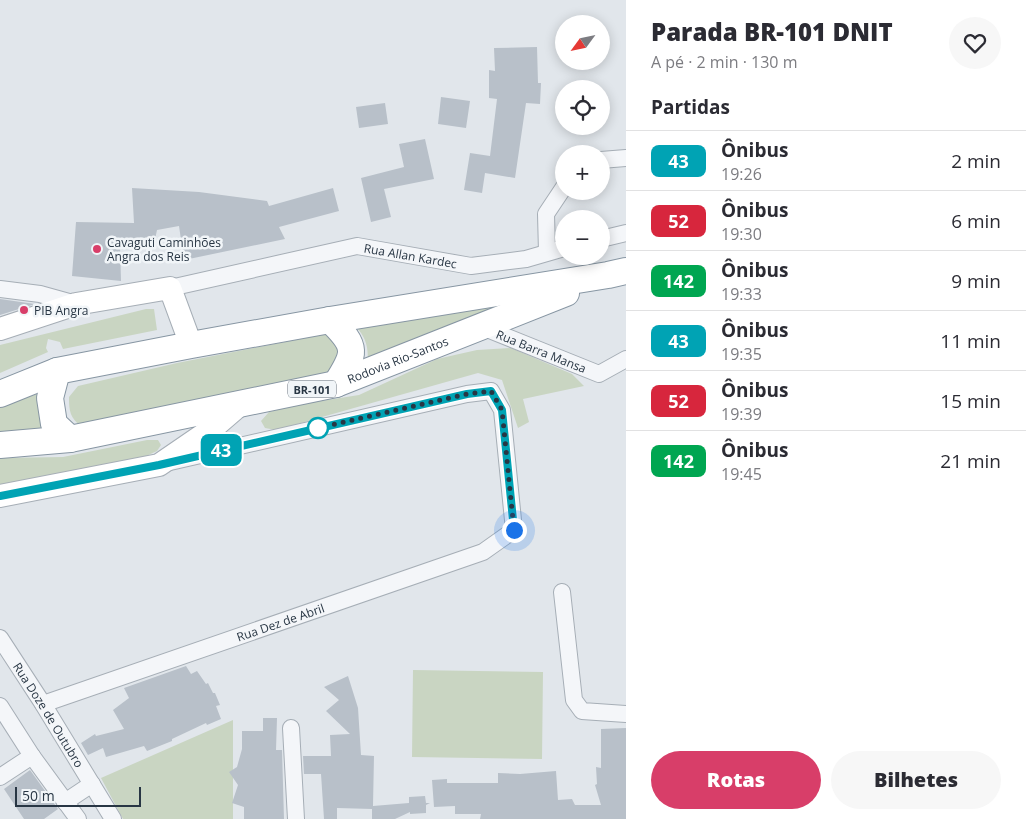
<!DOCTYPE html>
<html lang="pt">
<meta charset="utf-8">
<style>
:root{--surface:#fff;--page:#f7f7f7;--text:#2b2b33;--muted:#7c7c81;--line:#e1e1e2;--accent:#d83e69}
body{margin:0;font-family:"Open Sans",sans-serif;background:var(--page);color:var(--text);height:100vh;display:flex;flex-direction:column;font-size:19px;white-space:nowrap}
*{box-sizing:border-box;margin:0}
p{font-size:16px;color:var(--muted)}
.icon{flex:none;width:28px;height:28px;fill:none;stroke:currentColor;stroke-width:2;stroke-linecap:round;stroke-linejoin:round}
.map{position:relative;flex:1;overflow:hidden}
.details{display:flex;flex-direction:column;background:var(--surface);width:400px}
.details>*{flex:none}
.badge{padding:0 10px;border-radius:8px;font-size:18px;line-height:32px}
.needle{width:32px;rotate:237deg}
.controls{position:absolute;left:555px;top:15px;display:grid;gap:10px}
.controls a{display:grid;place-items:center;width:55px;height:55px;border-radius:50%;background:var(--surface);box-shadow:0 2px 12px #0003;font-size:25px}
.scale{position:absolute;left:15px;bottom:12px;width:126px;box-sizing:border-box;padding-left:5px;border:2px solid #283644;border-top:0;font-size:14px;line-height:18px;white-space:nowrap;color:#283644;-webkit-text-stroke:4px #f1f5f8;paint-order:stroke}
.you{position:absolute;width:25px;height:25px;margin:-12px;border:4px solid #fff;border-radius:50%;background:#1a73e8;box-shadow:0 0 0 8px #1a73e833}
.map>.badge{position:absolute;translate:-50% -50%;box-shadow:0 0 0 2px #fff}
h2{padding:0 25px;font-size:19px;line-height:45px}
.round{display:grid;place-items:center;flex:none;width:52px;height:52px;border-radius:26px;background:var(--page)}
.summary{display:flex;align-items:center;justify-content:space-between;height:85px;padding:0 25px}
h1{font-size:24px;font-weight:800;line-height:38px}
.primary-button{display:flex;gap:10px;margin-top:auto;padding:10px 25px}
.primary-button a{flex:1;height:58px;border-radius:30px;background:var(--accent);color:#fff;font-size:20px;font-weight:800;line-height:58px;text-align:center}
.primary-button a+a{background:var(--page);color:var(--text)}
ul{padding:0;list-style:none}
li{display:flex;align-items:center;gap:15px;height:60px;padding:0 25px;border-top:1px solid var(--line)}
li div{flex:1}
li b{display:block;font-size:19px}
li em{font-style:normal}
li .badge{min-width:55px;font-weight:700;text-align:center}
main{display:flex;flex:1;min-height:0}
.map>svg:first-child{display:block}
</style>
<main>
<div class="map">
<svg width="626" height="819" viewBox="0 0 626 819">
<rect width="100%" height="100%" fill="#e1e6eb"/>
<path fill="#c9d5c2" d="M 516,302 L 368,363 C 368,344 366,338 354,324 Z
M 146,309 L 154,309 L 157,330 L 63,349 L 60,342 L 48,339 L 46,348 L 48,352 L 0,373 L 0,345 Z
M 326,334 L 337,339 L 341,366 L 327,373 L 82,427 C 70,418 69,411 69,397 L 78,386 L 177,363 Z
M 511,348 L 572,374 L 584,386 L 523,399 L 529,422 L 518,428 L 502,380 L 478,373 L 276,430 L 265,428 L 261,421 L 269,412 L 302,404 L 359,395 L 437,359 L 477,350 Z
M 37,394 L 44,436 L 0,437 L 0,407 Z
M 147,440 L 158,440 L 161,445 L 157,451 L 144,457 L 0,489 L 0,458 L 63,457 Z
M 413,670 L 543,672 L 542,759 L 412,757 Z
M 233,720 L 233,819 L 123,819 L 101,778 Z"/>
<path fill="#b8c0c9" d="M 537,47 L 538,83 L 541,83 L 540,104 L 526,103 L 515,178 L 485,173 L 482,193 L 464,190 L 470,153 L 490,156 L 497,99 L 489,98 L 489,70 L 495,71 L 494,48 Z
M 441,97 L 470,101 L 466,128 L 438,124 Z
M 385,103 L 388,124 L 359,128 L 356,107 Z
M 425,139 L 434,179 L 384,189 L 391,217 L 371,222 L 361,178 L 404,167 L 399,144 Z
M 132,188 L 199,192 L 267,201 L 269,206 L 333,188 L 339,211 L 279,227 L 285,239 L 184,260 L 179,226 L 157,230 L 154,244 L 120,247 L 121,281 L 72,276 L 76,222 L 134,223 Z
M 0,299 L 35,304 L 0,315 Z
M 186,666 L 191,674 L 197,671 L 206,684 L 208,683 L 213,693 L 215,693 L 220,705 L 216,706 L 221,719 L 207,725 L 206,723 L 172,739 L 172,741 L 147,751 L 144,746 L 106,757 L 103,748 L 88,755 L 81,743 L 95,734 L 96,736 L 124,729 L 113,710 L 129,698 L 124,688 Z
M 348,676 L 358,708 L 361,755 L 374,756 L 373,806 L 409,803 L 409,797 L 425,796 L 426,803 L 430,803 L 426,805 L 426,813 L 410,814 L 410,812 L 395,819 L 372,819 L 372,809 L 337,808 L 337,819 L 324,819 L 321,774 L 304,774 L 303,756 L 331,756 L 330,735 L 350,734 L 326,711 L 339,700 L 324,687 Z
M 263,718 L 277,718 L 276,750 L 282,750 L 284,819 L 244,819 L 244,807 L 232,803 L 238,785 L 229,772 L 237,767 L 242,749 L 242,731 L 263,731 Z
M 626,728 L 626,819 L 480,819 L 481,814 L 455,814 L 455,806 L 434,807 L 432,780 L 447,779 L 447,783 L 498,783 L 498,773 L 520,774 L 556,771 L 558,800 L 572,799 L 575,805 L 601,805 L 595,785 L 597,784 L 596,767 L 601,768 L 601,729 Z
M 30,770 L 58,809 L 44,819 L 24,819 L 4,789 Z"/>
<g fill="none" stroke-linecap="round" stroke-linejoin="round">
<defs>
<g id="minor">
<path d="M 601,160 L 626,158"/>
<path d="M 601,239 L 626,233"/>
<path d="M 547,252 L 546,214 L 564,187"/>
<path id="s1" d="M 170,288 L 357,246 L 471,266 L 526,259 L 564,248"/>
<path d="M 0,289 L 40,294 L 76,304"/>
<path id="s2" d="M 482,327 L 599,374 L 626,359"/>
<path d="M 562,592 L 574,700 L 582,711 L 626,714"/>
<path id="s3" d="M 0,638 L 43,704 L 113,819"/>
<path id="s4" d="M 43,704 L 483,552 L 514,530 L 502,410 L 491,391 L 467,394 L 170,462"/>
<path d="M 0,706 L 32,756 L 78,819"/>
<path d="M 291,728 L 296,819"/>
<path d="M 0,777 L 32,756"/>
<path d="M 65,802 L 92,784"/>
</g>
<path id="secondary" d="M 0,329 L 76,304 L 170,288 L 191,345
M 0,496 L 159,465 L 213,428 L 242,403"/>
<g id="trunk">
<path d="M 330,320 C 358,347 356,353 336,384"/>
<path d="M 57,371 L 50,398 L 54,424 L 70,439"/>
<path d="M 0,394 L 57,371 L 191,345 L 330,320 L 608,275 L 626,271"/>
<path id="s5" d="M 0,445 L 70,439 L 336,384 L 566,293"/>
</g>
</defs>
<use href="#minor" stroke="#a6aeb6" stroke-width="18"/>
<use href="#secondary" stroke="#a6aeb6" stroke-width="24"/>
<use href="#trunk" stroke="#8796a3" stroke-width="28"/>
<use href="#minor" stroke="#f4f6f9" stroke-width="16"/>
<use href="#secondary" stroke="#fff" stroke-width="22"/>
<use href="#trunk" stroke="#fff" stroke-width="26"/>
</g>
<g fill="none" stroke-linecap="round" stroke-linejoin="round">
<defs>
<path id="line" d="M 0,496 L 159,465 L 467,394 L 491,391 L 502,410 L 514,530"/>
</defs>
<use href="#line" stroke="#fff" stroke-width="11"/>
<use href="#line" stroke="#00a3b4" stroke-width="8"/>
<path stroke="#283644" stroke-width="5" stroke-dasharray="0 9" d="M 318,428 L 313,429 L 467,394 L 491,391 L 502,410 L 514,530"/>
</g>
<g fill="#d83e69" stroke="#f1f5f8" stroke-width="2">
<circle cx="97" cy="249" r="5"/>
<circle cx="24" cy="310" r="5"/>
</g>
<circle fill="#fff" stroke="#00a3b4" stroke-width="2.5" cx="318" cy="428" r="10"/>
<g text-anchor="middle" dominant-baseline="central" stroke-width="5" stroke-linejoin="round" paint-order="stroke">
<rect fill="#f1f5f8" stroke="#646f7a" stroke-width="1" x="288" y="380.5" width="48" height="17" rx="4"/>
<g font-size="11" font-weight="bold" fill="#283644">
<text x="312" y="389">BR-101</text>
</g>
<g font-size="12" fill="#283644" stroke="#f1f5f8" text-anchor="start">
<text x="107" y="242">Cavaguti Caminhões<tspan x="107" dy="14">Angra dos Reis</tspan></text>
<text x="34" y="310">PIB Angra</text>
</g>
<g font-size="12" fill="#283644" stroke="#f1f5f8">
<text stroke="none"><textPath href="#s1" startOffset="246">Rua Allan Kardec</textPath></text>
<text stroke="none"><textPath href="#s2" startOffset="64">Rua Barra Mansa</textPath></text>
<text stroke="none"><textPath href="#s5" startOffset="408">Rodovia Rio-Santos</textPath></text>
<text stroke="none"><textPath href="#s4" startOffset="251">Rua Dez de Abril</textPath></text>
<text stroke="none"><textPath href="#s3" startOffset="91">Rua Doze de Outubro</textPath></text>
</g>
</g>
</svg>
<div class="controls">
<a><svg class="needle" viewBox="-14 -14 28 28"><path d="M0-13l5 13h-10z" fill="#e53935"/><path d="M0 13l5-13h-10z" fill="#7c7c81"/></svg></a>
<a><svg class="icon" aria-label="locate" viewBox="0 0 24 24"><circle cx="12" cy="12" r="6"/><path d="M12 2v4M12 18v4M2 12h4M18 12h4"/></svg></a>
<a>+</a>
<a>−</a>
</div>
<div class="scale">50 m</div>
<div class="you" style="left:514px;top:530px"></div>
<b class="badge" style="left:221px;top:450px;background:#00a3b4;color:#fff">43</b>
</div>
<section class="details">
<div class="summary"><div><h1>Parada BR-101 DNIT</h1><p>A pé · 2 min · 130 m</p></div><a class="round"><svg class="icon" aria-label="heart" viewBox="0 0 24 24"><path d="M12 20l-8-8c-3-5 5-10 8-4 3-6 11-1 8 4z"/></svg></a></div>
<h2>Partidas</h2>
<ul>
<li><span class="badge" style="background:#00a3b4;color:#fff">43</span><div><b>Ônibus</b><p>19:26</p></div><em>2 min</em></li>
<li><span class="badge" style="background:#d7263d;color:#fff">52</span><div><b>Ônibus</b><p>19:30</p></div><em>6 min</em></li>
<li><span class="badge" style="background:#00a651;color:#fff">142</span><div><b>Ônibus</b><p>19:33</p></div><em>9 min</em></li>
<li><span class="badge" style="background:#00a3b4;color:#fff">43</span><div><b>Ônibus</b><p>19:35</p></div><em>11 min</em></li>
<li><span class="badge" style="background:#d7263d;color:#fff">52</span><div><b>Ônibus</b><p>19:39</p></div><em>15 min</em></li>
<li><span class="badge" style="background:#00a651;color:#fff">142</span><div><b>Ônibus</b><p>19:45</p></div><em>21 min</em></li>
</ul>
<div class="primary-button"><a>Rotas</a><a>Bilhetes</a></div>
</section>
</main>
